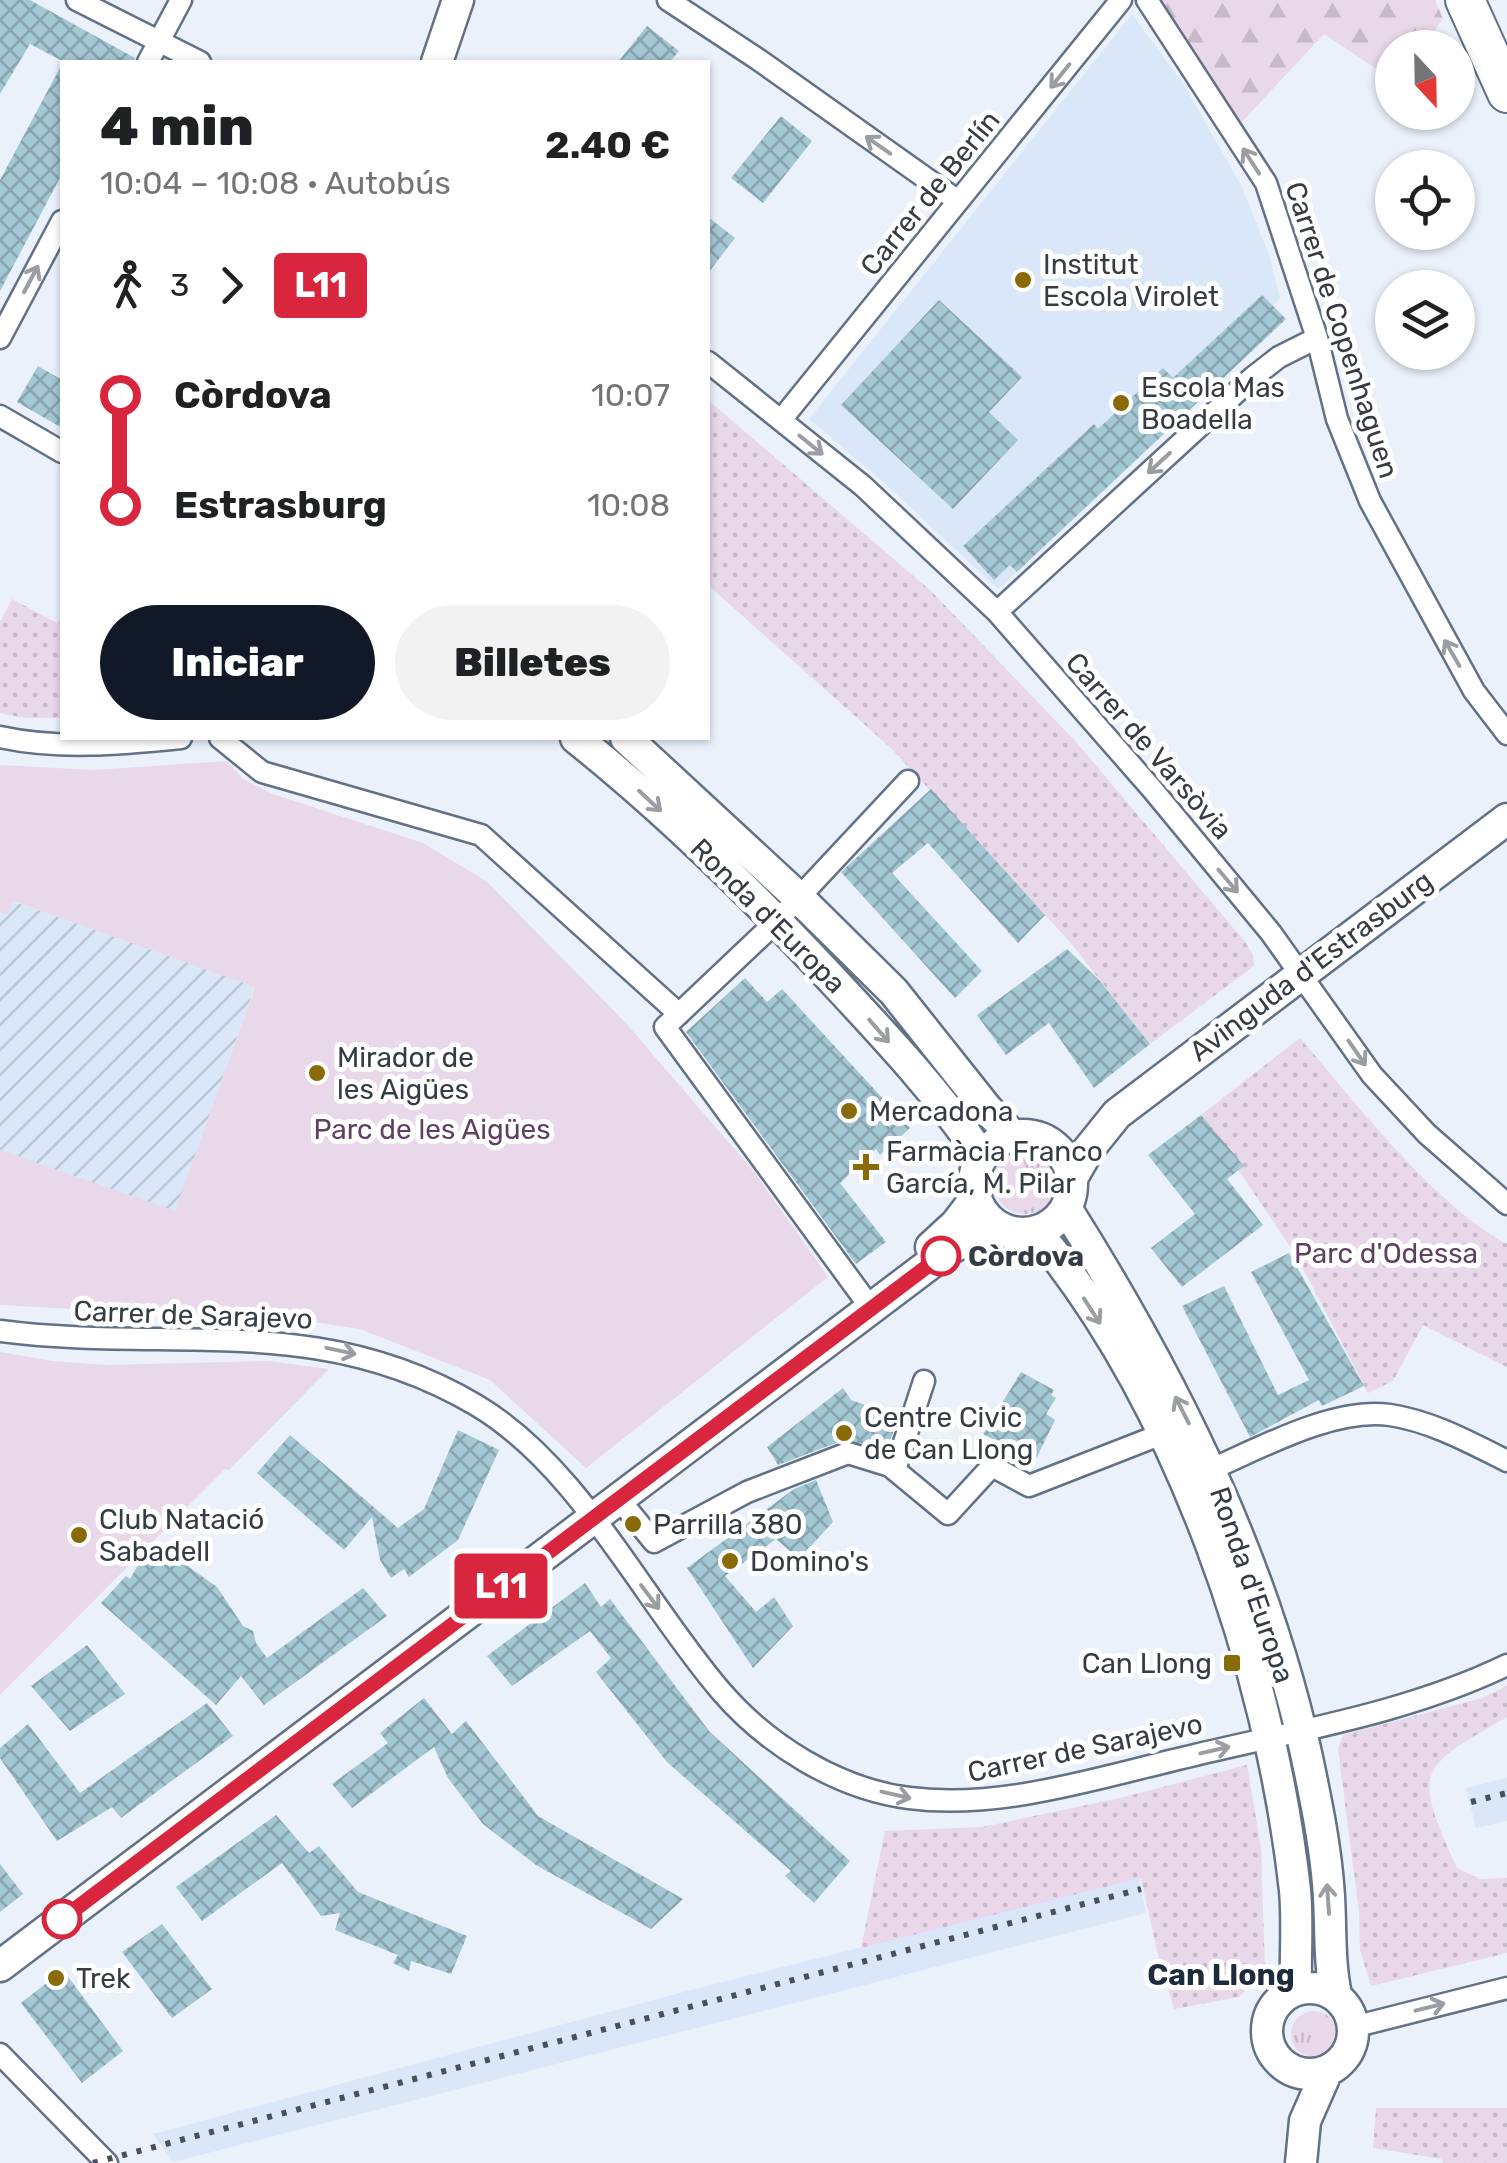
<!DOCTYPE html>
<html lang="es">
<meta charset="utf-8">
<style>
:root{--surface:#fff;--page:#f2f2f2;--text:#202124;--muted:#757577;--accent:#111827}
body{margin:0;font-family:Rubik,sans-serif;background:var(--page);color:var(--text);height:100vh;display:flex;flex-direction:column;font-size:38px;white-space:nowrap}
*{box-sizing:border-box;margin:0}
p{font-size:32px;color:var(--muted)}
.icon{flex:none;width:55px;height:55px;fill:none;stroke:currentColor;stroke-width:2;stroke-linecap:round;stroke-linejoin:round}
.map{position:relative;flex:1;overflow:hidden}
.drawer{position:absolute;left:60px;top:60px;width:650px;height:680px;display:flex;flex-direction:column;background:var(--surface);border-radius:0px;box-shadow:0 2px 8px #0004}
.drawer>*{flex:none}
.badge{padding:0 20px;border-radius:8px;font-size:35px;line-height:65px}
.needle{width:65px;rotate:158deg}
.buttons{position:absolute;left:1375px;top:30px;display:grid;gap:20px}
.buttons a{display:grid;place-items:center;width:100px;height:100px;border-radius:50%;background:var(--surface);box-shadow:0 2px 8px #0004;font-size:50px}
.map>.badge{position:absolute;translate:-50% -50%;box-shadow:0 0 0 5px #fff}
.legs{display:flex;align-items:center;gap:15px;height:110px;padding:0 40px;font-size:32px}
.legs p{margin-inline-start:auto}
.head{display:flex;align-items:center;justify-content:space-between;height:170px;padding:0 40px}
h1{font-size:55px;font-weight:800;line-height:75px}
.cta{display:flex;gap:20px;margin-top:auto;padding:20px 40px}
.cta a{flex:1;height:115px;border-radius:60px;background:var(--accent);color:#fff;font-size:40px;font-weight:800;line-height:115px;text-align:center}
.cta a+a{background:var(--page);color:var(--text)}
ul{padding:0 40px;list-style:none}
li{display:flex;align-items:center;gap:35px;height:110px;font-size:38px}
li i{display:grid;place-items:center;width:15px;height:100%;margin:0 12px;background:currentColor}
li i::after{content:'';width:25px;height:25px;margin:-12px;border:8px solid;border-radius:50%;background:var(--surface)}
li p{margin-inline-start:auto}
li:first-child i{background:linear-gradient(#0000 50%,currentColor 0)}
li:last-child i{background:linear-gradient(currentColor 50%,#0000 0)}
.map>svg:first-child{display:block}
</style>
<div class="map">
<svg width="1507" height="2163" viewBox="0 0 1507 2163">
<defs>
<pattern id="industrial-furrows" width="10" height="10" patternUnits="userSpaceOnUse" patternTransform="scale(2.5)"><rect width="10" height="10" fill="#d9e7f9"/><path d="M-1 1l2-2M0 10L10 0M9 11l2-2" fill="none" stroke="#bbc7d7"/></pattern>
<pattern id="grass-tufts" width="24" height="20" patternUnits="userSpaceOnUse" patternTransform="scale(2.5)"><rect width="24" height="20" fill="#e9d7ea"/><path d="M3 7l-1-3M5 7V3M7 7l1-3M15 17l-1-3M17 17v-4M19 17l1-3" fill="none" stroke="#c8b9ca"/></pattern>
<pattern id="forest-firs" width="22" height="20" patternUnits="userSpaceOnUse" patternTransform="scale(2.5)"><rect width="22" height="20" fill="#e9d7ea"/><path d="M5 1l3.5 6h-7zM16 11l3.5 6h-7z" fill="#c8b9ca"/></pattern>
<pattern id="park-dots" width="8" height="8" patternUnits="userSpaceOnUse" patternTransform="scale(2.5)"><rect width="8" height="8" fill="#e9d7ea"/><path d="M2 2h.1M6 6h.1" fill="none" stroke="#c8b9ca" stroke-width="1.8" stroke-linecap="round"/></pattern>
<pattern id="building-cross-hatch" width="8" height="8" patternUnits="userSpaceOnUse" patternTransform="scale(2.5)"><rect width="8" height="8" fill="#a4c7d4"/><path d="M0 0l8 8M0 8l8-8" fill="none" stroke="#86a3ae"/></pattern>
</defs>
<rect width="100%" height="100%" fill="#eaf1fb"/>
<path fill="#d9e7f9" d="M 1132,14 L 1184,85 L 1242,187 L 1269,255 L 1280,298 L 1273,306 L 1286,319 L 998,589 L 881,480 L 809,419 Z
M 1507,1778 L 1507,1821 L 1476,1828 L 1466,1788 Z
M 1139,1878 L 1146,1913 L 173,2162 L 153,2134 L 691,1990 Z"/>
<path fill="url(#industrial-furrows)" d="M 12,901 L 255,986 L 175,1212 L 0,1150 L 0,912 L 7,914 Z"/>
<path fill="url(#grass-tufts)" d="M993 1182a32 32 0 1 1 64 0a32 32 0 1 1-64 0Z
M1291 2034a23 23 0 1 1 46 0a23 23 0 1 1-46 0Z"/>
<path fill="url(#forest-firs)" d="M 1149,0 L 1435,0 L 1443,19 L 1423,47 L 1392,48 L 1392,79 L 1324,34 L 1240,124 L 1205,69 Z"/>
<path fill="url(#park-dots)" d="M 708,400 L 931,591 L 1077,743 L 1246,943 L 1253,955 L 1254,966 L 1150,1044 L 1070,942 L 892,749 L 708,585 Z
M 12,599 L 57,623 L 62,615 L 62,718 L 25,718 L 0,713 L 0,622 Z
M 1300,1038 C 1354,1101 1434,1205 1507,1244 L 1507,1367 L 1423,1325 L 1393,1381 L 1368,1393 L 1296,1255 L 1201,1115 Z
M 1507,1686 L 1507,1717 C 1416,1769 1413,1770 1457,1868 L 1480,1879 L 1507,1878 L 1507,1953 L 1371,1986 L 1360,1950 L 1359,1912 L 1338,1749 L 1343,1735 L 1482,1698 Z
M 1247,1765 L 1261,1848 L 1265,1970 L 1239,1997 L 1174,2009 L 1157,1951 L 1141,1878 L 861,1948 L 885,1831 L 982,1827 L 1120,1798 Z
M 1376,2108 L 1507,2108 L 1507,2163 L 1443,2163 L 1441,2159 L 1373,2148 Z"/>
<path fill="#e9d7ea" d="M 227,761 L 243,779 L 273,794 L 423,843 L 486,881 L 624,1021 L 755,1173 L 828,1277 L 586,1468 L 490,1380 L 360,1329 L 266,1315 L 164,1314 L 0,1305 L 0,1150 L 175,1211 L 255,987 L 13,901 L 7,915 L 0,912 L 0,765 L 94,770 Z
M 0,1352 L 52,1361 L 107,1365 L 268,1361 L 329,1369 L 229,1470 L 225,1469 L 0,1695 Z"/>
<path fill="url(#building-cross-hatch)" d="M 0,0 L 30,0 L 135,58 L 134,62 L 64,62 L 30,44 L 0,94 Z
M 647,26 L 679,51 L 670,62 L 618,62 Z
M 62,64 L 62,174 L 0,291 L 0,180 Z
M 781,116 L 812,141 L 763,203 L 731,178 Z
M 708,217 L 735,238 L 708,273 Z
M 1262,295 L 1286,319 L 1017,572 L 1010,565 L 994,580 L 963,546 L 1094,424 L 1098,429 L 1163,368 L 1173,378 Z
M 939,300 L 1022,377 L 989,412 L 1018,440 L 953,509 L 841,405 Z
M 38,366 L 62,380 L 62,428 L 17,402 Z
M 931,789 L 1045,915 L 1018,943 L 928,843 L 892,873 L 982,971 L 955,998 L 841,872 Z
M 1067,949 L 1100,981 L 1150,1044 L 1094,1088 L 1049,1023 L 1006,1055 L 977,1015 Z
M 745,978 L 767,1002 L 782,989 L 910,1128 L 880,1155 L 876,1149 L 840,1183 L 886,1242 L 856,1264 L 686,1032 Z
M 1201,1115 L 1244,1166 L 1227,1179 L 1263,1225 L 1182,1287 L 1151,1248 L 1195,1214 L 1148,1155 Z
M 1289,1253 L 1364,1386 L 1322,1406 L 1319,1400 L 1250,1437 L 1182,1306 L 1224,1286 L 1278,1395 L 1309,1380 L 1251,1272 Z
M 1021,1372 L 1054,1390 L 1051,1395 L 1056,1398 L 1046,1414 L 1055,1420 L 1035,1461 L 983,1434 Z
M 843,1388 L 851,1400 L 898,1417 L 887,1451 L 844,1440 L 778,1465 L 767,1447 Z
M 458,1430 L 499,1450 L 458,1540 L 409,1577 L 404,1569 L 391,1578 L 380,1560 L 372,1517 L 344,1550 L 257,1473 L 290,1435 L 398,1528 L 424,1509 Z
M 816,1480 L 833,1522 L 799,1559 L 776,1539 L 725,1576 L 756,1612 L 774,1597 L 793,1626 L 753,1668 L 687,1568 L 794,1489 Z
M 152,1541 L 217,1587 L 243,1626 L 253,1631 L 256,1643 L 267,1658 L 363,1588 L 387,1616 L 264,1705 L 241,1676 L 216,1705 L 101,1603 L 126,1576 L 130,1579 Z
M 585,1583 L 601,1607 L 610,1599 L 709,1731 L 850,1861 L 814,1903 L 785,1876 L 791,1871 L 667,1762 L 596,1672 L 611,1658 L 590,1631 L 512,1686 L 487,1656 Z
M 87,1645 L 125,1694 L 70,1731 L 31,1686 Z
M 424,1698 L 452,1734 L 466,1721 L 538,1816 L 683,1899 L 651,1929 L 536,1865 L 483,1824 L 448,1778 L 434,1747 L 352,1808 L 332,1784 L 388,1743 L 380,1733 Z
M 207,1703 L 233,1736 L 121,1818 L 112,1807 L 57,1841 L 0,1758 L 0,1748 L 28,1724 L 80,1793 Z
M 276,1815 L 309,1853 L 319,1846 L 358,1892 L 467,1936 L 451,1974 L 411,1961 L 409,1971 L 393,1963 L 398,1955 L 335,1930 L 340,1913 L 321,1916 L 282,1863 L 202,1921 L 176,1887 Z
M 0,1864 L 23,1894 L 0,1912 Z
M 162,1924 L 212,1989 L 172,2018 L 122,1952 Z
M 63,1970 L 123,2051 L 82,2083 L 21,2003 Z"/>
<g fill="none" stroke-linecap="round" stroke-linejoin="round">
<defs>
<path id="street" d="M 77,0 L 200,62
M 668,0 L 759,60 L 958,201
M 1147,0 L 1266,183 L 1317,338 L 1337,419 L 1370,501 L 1474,691 L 1507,734
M 148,62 L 181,0
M 0,338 L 62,221
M 708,362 L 863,486 L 997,612 L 1152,789 L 1271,933 L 1372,1075 L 1427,1134 L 1507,1204
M 0,416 L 62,452
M 781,420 L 1121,0
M 997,612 L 1252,378 L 1279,357 L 1317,338
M 0,737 C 59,750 121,744 181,738
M 220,738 L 262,772 L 481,835 L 679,1014
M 865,1300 L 665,1027 L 777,921 L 908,781
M 0,1331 C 170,1353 317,1311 476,1405 C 579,1466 643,1600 720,1690 C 766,1744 837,1789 909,1798 C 1004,1810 1103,1776 1195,1755 C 1300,1730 1410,1712 1507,1665
M 1212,1469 C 1262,1447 1335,1407 1390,1415 C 1431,1421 1471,1443 1507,1461
M 895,1470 L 924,1381
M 619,1499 L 654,1542 L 747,1492 L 848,1453 L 890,1466 L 948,1514 L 992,1466 L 1029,1486 L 1162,1434
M 1353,2027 L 1507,1988
M 0,2054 L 107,2163"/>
<path id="secondary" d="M 437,62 L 458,0
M 576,738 C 666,810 749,891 828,975 C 882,1033 937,1091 982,1157
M 626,738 L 799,898 L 894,992 L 987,1109 L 1012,1135
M974 1184a49 49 0 1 1 98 0a49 49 0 1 1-98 0Z
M 1072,1178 L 1088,1150 L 1117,1114 L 1507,819
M 1066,1208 C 1180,1389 1274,1580 1314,1792 C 1321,1826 1327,1863 1329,1897 C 1331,1931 1329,1962 1336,1995
M 1036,1231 C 1180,1405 1270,1667 1295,1890 C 1298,1922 1295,1957 1296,1989
M 931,1247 L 956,1224 L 976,1198
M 0,1966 L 951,1248 L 975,1236 L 1008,1231
M1267 2031a43 43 0 1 1 86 0a43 43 0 1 1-86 0Z
M 1301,2163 L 1305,2121 L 1327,2071"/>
<path id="highway" d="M 1465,0 L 1507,93"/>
</defs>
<use href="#street" stroke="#627186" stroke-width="25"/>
<use href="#secondary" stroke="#627186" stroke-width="35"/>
<use href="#highway" stroke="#627186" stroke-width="42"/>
<use href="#street" stroke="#fff" stroke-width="20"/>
<use href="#secondary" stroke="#fff" stroke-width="30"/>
<use href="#highway" stroke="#fff" stroke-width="38"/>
<path stroke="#495059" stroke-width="6" stroke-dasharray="5 10" stroke-linecap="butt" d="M 1471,1802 L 1507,1793
M 93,2163 L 1141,1889"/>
</g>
<defs><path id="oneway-shaft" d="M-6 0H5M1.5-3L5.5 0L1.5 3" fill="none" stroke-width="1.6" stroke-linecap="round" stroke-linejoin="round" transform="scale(2.5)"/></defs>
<g stroke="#9a9ea2">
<use href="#oneway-shaft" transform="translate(1060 76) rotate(129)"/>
<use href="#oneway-shaft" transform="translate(878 145) rotate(-145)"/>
<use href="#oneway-shaft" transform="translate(1251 161) rotate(-123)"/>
<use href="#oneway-shaft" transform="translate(31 279) rotate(-62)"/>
<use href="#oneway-shaft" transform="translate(811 445) rotate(39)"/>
<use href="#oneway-shaft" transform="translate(1159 463) rotate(137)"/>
<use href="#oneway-shaft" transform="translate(1452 653) rotate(-120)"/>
<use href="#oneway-shaft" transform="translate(650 801) rotate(43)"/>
<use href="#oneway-shaft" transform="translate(1228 881) rotate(50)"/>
<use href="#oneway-shaft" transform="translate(879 1031) rotate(49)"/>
<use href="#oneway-shaft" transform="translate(1357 1053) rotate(55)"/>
<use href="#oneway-shaft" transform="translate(1092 1311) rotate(57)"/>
<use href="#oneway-shaft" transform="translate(341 1351) rotate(12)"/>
<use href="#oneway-shaft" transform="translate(1182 1410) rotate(-117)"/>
<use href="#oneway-shaft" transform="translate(650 1597) rotate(53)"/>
<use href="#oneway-shaft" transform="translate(1215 1750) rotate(-13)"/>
<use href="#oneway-shaft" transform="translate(896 1795) rotate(13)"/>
<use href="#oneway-shaft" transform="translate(1328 1899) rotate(-94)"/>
<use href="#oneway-shaft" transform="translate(1430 2007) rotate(-14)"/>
</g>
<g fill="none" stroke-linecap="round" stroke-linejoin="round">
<defs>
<path id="line-1" d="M 62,1919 L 941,1256"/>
</defs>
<use href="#line-1" stroke="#fff" stroke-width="22"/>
<use href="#line-1" stroke="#d7263d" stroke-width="15"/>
</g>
<g fill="#896a09" stroke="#fff" stroke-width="4">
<circle cx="1023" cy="280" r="10"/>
<circle cx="1121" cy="403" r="10"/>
<circle cx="317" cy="1073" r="10"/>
<circle cx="849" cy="1111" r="10"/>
<path d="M861 1152h10v10h10v10h-10v10h-10v-10h-10v-10h10z"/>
<circle cx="844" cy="1433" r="10"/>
<circle cx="633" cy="1524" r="10"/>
<circle cx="79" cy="1535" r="10"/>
<circle cx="730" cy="1561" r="10"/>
<rect x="1222" y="1653" width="20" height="20" rx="5"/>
<circle cx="56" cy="1978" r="10"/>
</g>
<g fill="#fff" stroke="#d7263d" stroke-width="5">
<circle cx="941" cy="1256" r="18"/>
<circle cx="62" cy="1919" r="18"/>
</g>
<g text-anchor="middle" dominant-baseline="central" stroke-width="10" stroke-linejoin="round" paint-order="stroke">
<g font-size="28" fill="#353c45" stroke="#fff">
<text transform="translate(930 193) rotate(-51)">Carrer de Berlín</text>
<text transform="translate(1342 330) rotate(72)">Carrer de Copenhaguen</text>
<text transform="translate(1149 746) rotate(49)">Carrer de Varsòvia</text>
<text transform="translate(768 916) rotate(45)">Ronda d'Europa</text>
<text transform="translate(1311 966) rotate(-37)">Avinguda d'Estrasburg</text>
<text transform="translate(193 1315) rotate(2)">Carrer de Sarajevo</text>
<text transform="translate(1252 1585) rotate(71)">Ronda d'Europa</text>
<text transform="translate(1085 1748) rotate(-12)">Carrer de Sarajevo</text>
</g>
<g font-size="28" fill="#353c45" stroke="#fff" text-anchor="start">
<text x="1043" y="264">Institut<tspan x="1043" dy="32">Escola Virolet</tspan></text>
<text x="1141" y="387">Escola Mas<tspan x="1141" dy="32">Boadella</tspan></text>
<text x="337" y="1057">Mirador de<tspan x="337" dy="32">les Aigües</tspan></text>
<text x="869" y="1111">Mercadona</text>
<text x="886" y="1151">Farmàcia Franco<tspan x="886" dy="32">García, M. Pilar</tspan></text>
<text x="864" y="1417">Centre Civic<tspan x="864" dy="32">de Can Llong</tspan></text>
<text x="99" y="1519">Club Natació<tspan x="99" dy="32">Sabadell</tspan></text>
<text x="653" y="1524">Parrilla 380</text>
<text x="750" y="1561">Domino's</text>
<text x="1212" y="1663" text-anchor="end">Can Llong</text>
<text x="76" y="1978">Trek</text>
</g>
<g font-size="28" fill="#5f3f62" stroke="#fff">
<text x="432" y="1129">Parc de les Aigües</text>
<text x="1386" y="1253">Parc d'Odessa</text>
</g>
<g font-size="28" font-weight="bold" fill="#353c45" stroke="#fff" text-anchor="start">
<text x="968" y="1256">Còrdova</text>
</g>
<g font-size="30" font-weight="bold" fill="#1d2b3d" stroke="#fff">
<text x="1221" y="1975">Can Llong</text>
</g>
</g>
</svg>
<div class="buttons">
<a><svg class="needle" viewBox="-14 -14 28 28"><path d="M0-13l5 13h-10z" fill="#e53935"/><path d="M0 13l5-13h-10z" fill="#757577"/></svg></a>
<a><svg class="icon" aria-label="locate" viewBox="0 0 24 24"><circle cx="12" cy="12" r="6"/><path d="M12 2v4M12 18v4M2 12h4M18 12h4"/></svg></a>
<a><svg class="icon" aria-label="layers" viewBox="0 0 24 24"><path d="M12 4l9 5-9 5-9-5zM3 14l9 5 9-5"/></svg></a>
</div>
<b class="badge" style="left:501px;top:1586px;background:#d7263d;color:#fff">L11</b>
<section class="drawer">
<div class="head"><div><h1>4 min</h1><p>10:04 – 10:08 · Autobús</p></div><b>2.40 €</b></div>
<div class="legs"><svg class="icon" aria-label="walk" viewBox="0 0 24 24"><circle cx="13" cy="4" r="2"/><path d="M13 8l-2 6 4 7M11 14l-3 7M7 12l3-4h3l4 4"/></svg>3<svg class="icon" aria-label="forward" viewBox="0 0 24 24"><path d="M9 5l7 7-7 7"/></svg><b class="badge" style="background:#d7263d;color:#fff">L11</b></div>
<ul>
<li><i style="color:#d7263d"></i><b>Còrdova</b><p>10:07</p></li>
<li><i style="color:#d7263d"></i><b>Estrasburg</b><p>10:08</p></li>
</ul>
<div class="cta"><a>Iniciar</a><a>Billetes</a></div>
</section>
</div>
